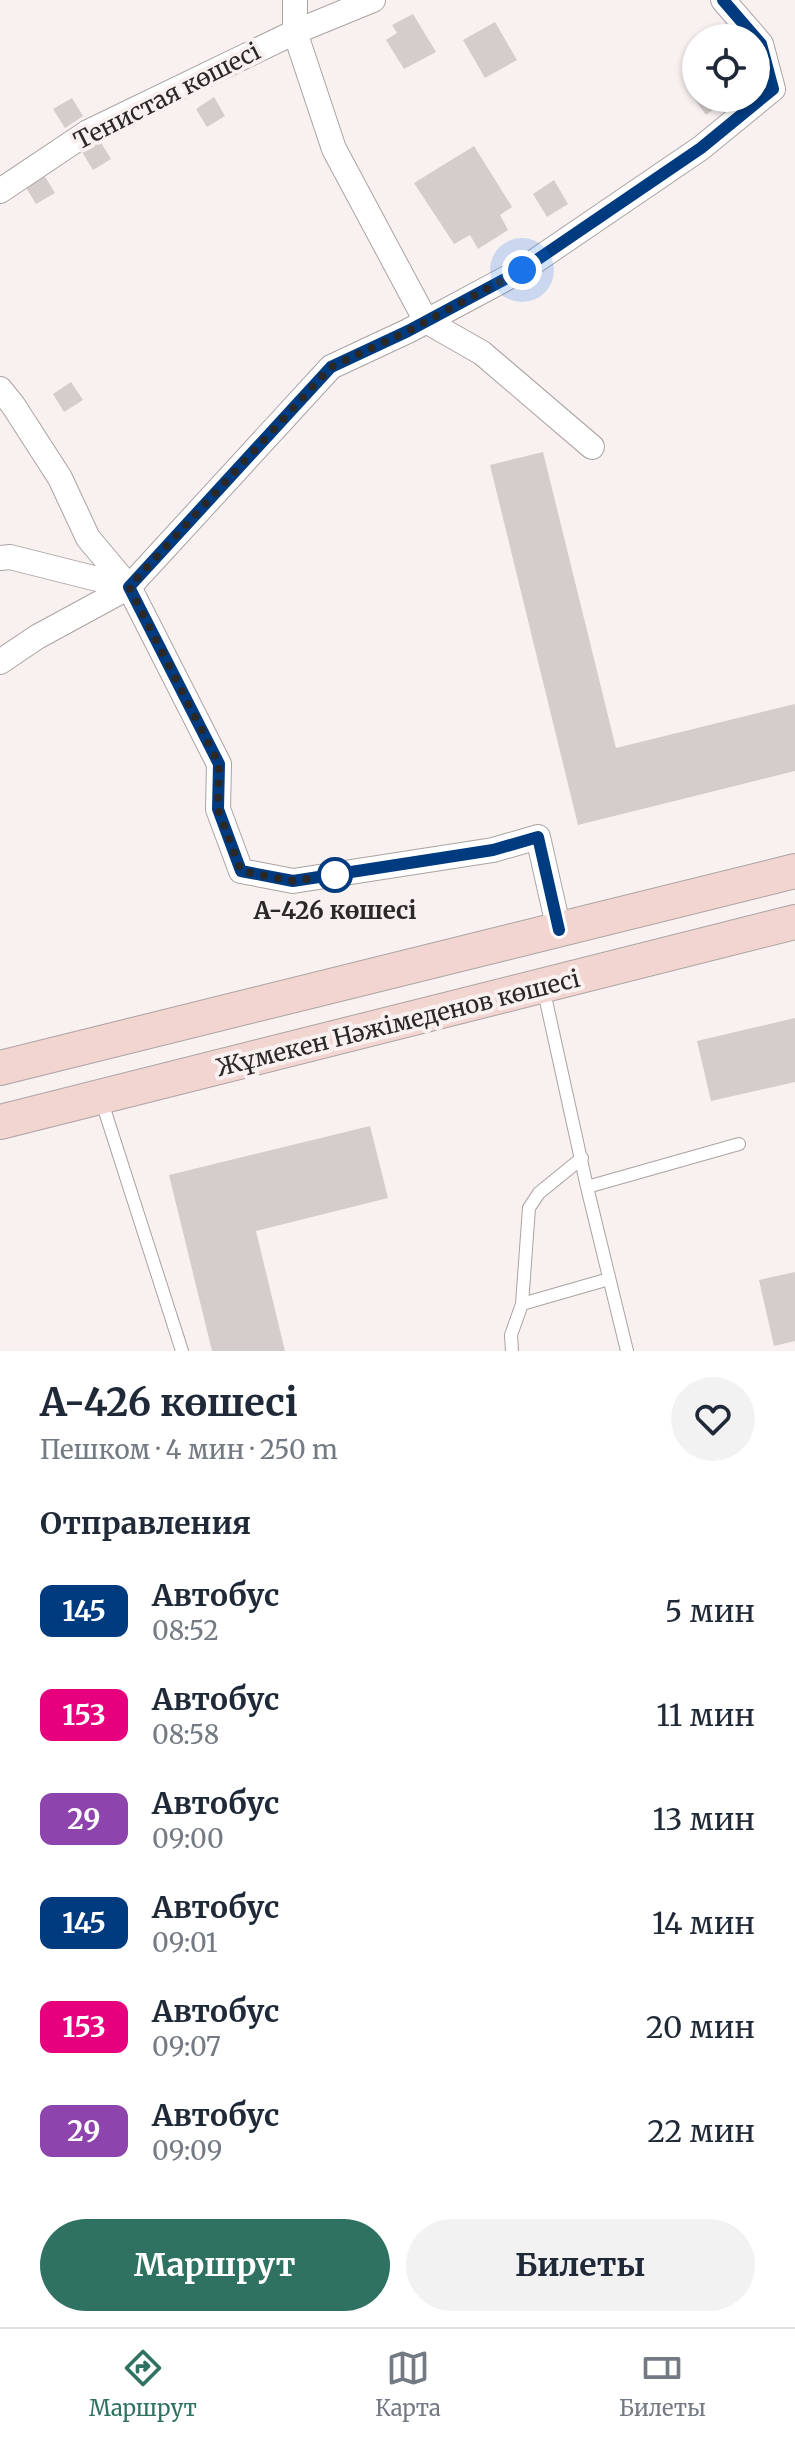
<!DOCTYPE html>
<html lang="ru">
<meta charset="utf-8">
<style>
:root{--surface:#fff;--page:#f2f2f3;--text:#1f2937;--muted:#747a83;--line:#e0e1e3;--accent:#307262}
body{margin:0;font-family:Merriweather,serif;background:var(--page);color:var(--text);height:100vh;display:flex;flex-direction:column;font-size:30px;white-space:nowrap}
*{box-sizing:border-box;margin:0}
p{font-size:26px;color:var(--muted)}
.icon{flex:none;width:44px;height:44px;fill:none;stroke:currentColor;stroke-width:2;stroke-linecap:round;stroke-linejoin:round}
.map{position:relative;height:1351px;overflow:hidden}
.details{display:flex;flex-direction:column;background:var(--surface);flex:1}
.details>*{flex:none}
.badge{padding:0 16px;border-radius:12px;font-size:28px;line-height:52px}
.tools{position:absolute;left:682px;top:24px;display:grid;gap:16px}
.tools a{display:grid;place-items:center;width:88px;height:88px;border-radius:50%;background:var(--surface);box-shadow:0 2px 6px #0004;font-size:40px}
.you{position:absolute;width:40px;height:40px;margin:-20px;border:6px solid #fff;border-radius:50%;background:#1a73e8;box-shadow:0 0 0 12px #1a73e833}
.map>.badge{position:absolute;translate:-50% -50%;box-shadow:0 0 0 4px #fff}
h2{padding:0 40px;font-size:30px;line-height:72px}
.round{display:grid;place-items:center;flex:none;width:84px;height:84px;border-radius:42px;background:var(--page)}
.head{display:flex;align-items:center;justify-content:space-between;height:136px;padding:0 40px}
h1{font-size:38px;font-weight:700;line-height:60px}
.cta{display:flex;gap:16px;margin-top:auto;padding:16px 40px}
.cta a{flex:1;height:92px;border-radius:48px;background:var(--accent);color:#fff;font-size:32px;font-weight:700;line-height:92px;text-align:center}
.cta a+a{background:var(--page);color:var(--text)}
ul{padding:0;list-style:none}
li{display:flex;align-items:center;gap:24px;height:104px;padding:0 40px}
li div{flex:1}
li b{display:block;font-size:30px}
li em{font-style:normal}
li .badge{min-width:88px;font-weight:700;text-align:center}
.dock{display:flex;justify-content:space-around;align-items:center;height:112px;border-top:2px solid var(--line);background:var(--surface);font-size:22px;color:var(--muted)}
.dock a{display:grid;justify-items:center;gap:4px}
.dock .active{color:var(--accent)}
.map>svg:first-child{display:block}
</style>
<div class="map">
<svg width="795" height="1351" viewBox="0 0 795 1351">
<rect width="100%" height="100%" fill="#f8f1f0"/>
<path fill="#d4cdcc" d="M 413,14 L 436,52 L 404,69 L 386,40 L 397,33 L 392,25 Z
M 495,22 L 517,60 L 485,78 L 463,40 Z
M 696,88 L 696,98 L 728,98 L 706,115 L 690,93 Z
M 214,97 L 225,116 L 207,127 L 196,109 Z
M 72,98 L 83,116 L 65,128 L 53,109 Z
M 100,141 L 111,159 L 93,170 L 82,152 Z
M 474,146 L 512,207 L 500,215 L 508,230 L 478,249 L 470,235 L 454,244 L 414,183 Z
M 44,175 L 55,193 L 36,204 L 25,186 Z
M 554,180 L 568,204 L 547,217 L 533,194 Z
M 71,382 L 83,400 L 64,412 L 53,394 Z
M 543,452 L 616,748 L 795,704 L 795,771 L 578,825 L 490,465 Z
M 795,1018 L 795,1082 L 711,1101 L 697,1041 Z
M 370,1126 L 388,1198 L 256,1231 L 285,1351 L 212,1351 L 169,1175 Z
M 795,1272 L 795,1341 L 774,1346 L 759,1280 Z"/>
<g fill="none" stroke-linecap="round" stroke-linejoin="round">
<defs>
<path id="lane" d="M 543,987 L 587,1187 L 739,1144
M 101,1099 L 182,1351
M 587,1187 L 627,1351
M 522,1304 L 609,1279
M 512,1351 L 511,1335 L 522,1304 L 529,1208 L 539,1193 L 582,1158"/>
<path id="street" d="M 295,0 L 295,32 L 334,149 L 426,321 L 482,353 L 592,447
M 0,191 L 88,132 L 295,32 L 373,0
M 0,389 L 13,405 L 60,478 L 88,538 L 129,587
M 0,558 L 10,557 L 129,587
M 0,662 L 37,637 L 129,587
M 559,930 L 538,837 L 493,850 L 293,881 L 241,871 L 218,809 L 219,764 L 129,587 L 331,367 L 408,331 L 522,270 L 701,148 L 773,89 L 761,44 L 723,0"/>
<path id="secondary" d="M 0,1068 L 795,871
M 0,1122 L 795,922"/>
</defs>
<use href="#lane" stroke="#aaa3a2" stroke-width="14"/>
<use href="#street" stroke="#aaa3a2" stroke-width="26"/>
<use href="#secondary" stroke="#aaa3a2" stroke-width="36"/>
<use href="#lane" stroke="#fff" stroke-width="12"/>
<use href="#street" stroke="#fff" stroke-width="24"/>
<use href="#secondary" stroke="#f2d4d0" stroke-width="34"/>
</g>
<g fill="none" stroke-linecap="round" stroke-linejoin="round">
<defs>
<path id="line" d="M 559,930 L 538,837 L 493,850 L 293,881 L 241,871 L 218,809 L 219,764 L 129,587 L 331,367 L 408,331 L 522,270 L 701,148 L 773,89 L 761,44 L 723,0"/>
</defs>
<use href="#line" stroke="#fff" stroke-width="18"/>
<use href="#line" stroke="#003b80" stroke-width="12"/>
<path stroke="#2b2828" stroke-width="8" stroke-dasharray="0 14.4" d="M 335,875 L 293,881 L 241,871 L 218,809 L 219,764 L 129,587 L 331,367 L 408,331 L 522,270"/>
</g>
<circle fill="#fff" stroke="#003b80" stroke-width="4" cx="335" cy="875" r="16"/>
<g text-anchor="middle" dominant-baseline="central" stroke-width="8" stroke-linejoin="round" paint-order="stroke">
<g font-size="24" fill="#2b2828" stroke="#f8f1f0">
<text transform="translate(167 96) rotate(-27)">Тенистая көшесі</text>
<text transform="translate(398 1023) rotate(-14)">Жұмекен Нәжімеденов көшесі</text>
</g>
<g font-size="24" font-weight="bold" fill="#2b2828" stroke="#f8f1f0">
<text x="335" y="910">А-426 көшесі</text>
</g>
</g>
</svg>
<div class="tools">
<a><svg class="icon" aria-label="locate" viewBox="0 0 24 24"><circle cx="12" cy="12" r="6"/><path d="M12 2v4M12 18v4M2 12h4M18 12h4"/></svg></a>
</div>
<div class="you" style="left:522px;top:270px"></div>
</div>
<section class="details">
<div class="head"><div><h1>А-426 көшесі</h1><p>Пешком · 4 мин · 250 m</p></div><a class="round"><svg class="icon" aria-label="heart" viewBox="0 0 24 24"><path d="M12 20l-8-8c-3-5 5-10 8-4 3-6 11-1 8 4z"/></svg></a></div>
<h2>Отправления</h2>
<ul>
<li><span class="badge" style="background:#003b80;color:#fff">145</span><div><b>Автобус</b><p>08:52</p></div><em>5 мин</em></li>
<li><span class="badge" style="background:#e6007e;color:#fff">153</span><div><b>Автобус</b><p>08:58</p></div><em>11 мин</em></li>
<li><span class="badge" style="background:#8e44ad;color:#fff">29</span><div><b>Автобус</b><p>09:00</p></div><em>13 мин</em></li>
<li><span class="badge" style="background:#003b80;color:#fff">145</span><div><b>Автобус</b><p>09:01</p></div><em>14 мин</em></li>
<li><span class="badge" style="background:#e6007e;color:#fff">153</span><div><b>Автобус</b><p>09:07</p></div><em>20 мин</em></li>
<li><span class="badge" style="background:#8e44ad;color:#fff">29</span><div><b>Автобус</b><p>09:09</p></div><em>22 мин</em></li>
</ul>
<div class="cta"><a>Маршрут</a><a>Билеты</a></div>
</section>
<nav class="dock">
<a class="active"><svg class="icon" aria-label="directions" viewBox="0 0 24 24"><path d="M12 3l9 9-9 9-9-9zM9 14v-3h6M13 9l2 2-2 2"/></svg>Маршрут</a>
<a><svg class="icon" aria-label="map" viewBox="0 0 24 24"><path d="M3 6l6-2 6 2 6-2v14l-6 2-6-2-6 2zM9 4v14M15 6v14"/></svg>Карта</a>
<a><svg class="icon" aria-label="tickets" viewBox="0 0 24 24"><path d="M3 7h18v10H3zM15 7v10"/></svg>Билеты</a>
</nav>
